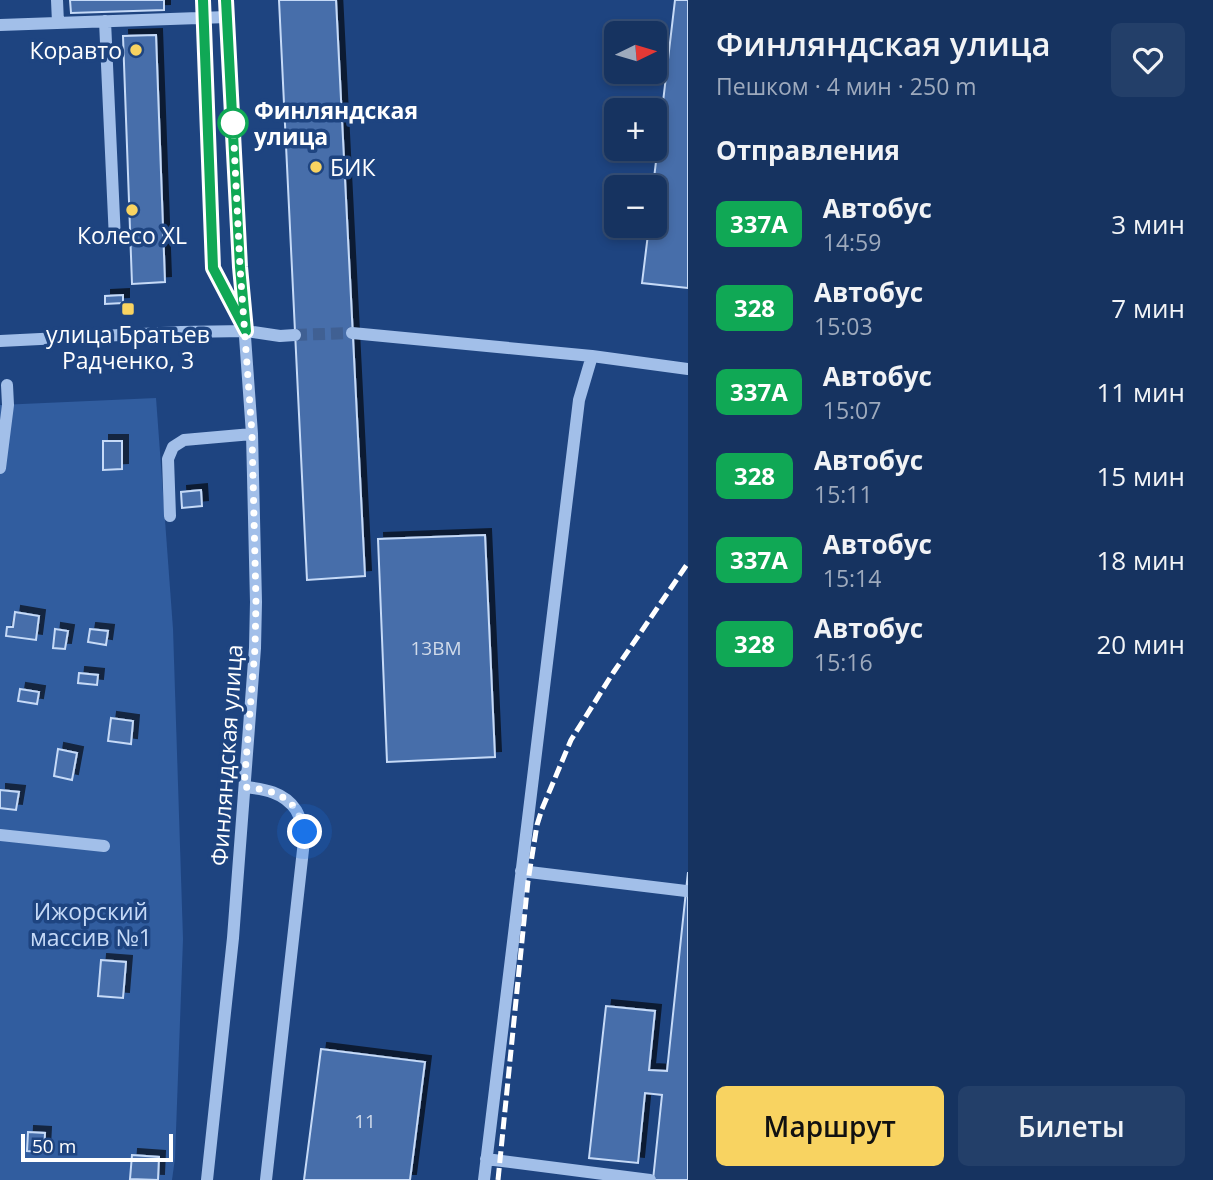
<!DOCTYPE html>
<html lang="ru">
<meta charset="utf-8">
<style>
:root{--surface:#163360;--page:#233f69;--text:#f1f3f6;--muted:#9eaabd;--line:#354e75;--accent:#f8d361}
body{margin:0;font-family:"Open Sans",sans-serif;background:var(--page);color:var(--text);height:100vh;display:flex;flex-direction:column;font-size:26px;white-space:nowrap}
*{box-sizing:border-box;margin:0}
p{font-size:23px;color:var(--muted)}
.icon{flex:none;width:38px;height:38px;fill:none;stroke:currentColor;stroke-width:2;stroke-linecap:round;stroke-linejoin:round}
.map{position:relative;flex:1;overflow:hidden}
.details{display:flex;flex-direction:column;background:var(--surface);width:525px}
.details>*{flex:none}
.badge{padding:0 14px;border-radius:10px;font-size:24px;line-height:46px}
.needle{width:46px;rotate:85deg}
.buttons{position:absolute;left:604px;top:21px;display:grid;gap:14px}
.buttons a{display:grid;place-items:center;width:63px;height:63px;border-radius:10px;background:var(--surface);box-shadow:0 4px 10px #0003,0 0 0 2px var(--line);font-size:35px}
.scale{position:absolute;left:21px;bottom:18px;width:152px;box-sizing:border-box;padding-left:7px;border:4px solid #fff;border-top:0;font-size:19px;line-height:24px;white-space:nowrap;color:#fff;-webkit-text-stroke:5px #1e4480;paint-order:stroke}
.you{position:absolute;width:35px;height:35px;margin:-18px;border:5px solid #fff;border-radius:50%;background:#1a73e8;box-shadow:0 0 0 10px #1a73e833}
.map>.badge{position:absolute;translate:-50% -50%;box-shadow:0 0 0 4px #fff}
h2{padding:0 28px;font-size:26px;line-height:63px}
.round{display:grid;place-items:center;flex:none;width:74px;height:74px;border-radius:10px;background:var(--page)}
.head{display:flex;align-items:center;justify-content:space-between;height:119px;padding:0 28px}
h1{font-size:33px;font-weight:600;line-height:52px}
.action{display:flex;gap:14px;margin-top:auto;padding:14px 28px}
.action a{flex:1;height:80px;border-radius:10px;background:var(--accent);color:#111;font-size:28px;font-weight:600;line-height:80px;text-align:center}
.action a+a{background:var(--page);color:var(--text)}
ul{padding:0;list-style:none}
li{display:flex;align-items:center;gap:21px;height:84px;padding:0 28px}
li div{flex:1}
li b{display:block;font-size:26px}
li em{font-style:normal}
li .badge{min-width:77px;font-weight:700;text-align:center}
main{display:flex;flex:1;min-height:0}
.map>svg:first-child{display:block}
</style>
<main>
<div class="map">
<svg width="688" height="1180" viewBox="0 0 688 1180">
<defs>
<filter id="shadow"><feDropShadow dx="6" dy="-6" stdDeviation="0" flood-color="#0009"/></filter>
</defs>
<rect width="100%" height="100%" fill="#1e4480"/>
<path fill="#315d9f" d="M 156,398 L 173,629 L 183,939 L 175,1158 L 172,1180 L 0,1180 L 0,405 Z"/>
<path fill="#466eaa" stroke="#c6daf7" stroke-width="2" filter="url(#shadow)" d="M 70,0 L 164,0 L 164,10 L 71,13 Z
M 279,0 L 336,0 L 365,576 L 307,580 Z
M 675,0 L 688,0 L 688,288 L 642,283 L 649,226 L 654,226 L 653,187 Z
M 156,35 L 165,282 L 132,284 L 123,36 Z
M 123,295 L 123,303 L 105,304 L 105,296 Z
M 103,441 L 122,441 L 122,469 L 103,470 Z
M 201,490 L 202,506 L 182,508 L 181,492 Z
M 485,535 L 495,757 L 387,762 L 378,539 Z
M 15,612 L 39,616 L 36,640 L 6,636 L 7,627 L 13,627 Z
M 55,629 L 68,631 L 65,649 L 53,648 Z
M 90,629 L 108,631 L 106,645 L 88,642 Z
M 79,673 L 98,675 L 97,685 L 78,683 Z
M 20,689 L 39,692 L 37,704 L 18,701 Z
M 111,718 L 133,721 L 131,744 L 108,741 Z
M 58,749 L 77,753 L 72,780 L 54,776 Z
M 0,790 L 19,792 L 16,810 L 0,808 Z
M 688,872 L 688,1180 L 653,1180 L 662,1095 L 645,1093 L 638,1163 L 589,1158 L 606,1006 L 655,1011 L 649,1070 L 667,1071 Z
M 101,960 L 126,962 L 123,998 L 98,996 Z
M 321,1049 L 425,1062 L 410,1180 L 304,1180 Z
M 28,1132 L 45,1133 L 44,1152 L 27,1151 Z
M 132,1155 L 159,1157 L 158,1180 L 130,1179 Z"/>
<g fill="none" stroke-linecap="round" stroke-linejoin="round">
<path stroke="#406093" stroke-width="12" stroke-dasharray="12 6" stroke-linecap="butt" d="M 295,335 L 352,333"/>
<path stroke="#a2bfe9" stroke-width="12" d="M 57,0 L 58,23
M 203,0 L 213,268 L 242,324
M 105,21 L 115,240
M 0,25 L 227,17
M 352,333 L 592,356
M 0,341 L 181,332 L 246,331 L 280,336 L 295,335
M 0,468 L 8,405 L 7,385
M 170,516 L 168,459 L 173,447 L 184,440 L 252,434
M 245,787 C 264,789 284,792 296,810 C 300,817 302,825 305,832 L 266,1180
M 0,835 L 104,846
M 521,871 L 686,891
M 486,1159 L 650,1180
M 207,1180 L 233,938 L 255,648 L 256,602 L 252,434 L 240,267 L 226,0
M 484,1180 L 579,400 L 592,356 L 688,369"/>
<path stroke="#fff" stroke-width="5" stroke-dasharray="12 5" stroke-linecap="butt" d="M 498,1180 L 528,881 L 537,825 L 542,809 L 571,740 L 613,673 L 688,563"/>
</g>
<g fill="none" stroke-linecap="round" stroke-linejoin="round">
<defs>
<path id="line" d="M 203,0 L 213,268 L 246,331 L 240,267 L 226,0"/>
</defs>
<use href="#line" stroke="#fff" stroke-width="16"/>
<use href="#line" stroke="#10a855" stroke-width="10"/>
<path stroke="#fff" stroke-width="7" stroke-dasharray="0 12.6" d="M 233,123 L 240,267 L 252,434 L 256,602 L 255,648 L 244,787 C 264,789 284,792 296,810 C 300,816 302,825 305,832"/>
</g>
<g fill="#f8d361" stroke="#1e4480" stroke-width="2.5">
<circle cx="136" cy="50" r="7"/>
<circle cx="316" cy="167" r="7"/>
<circle cx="132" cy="210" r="7"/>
<rect x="121" y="302" width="14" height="14" rx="3.5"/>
</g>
<circle fill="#fff" stroke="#10a855" stroke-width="3.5" cx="233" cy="123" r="14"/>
<g text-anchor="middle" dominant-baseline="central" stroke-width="7" stroke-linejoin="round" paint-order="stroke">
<g font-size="19" fill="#d1dbea">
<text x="436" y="648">13ВМ</text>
<text x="365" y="1121">11</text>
</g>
<g font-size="23" fill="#fff" stroke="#1e4480">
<text x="122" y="50" text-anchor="end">Коравто</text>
<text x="330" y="167" text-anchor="start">БИК</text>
<text x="132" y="235">Колесо XL</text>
<text x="128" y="334">улица Братьев<tspan x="128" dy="26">Радченко, 3</tspan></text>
</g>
<g font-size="23" font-weight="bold" fill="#fff" stroke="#1e4480" text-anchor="start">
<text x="254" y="110">Финляндская<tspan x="254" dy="26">улица</tspan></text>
</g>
<g font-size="23" fill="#fff" stroke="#1e4480">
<text transform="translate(226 755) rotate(-86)">Финляндская улица</text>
</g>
<g font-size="23" fill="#c6daf7" stroke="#1e4480">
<text x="91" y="911">Ижорский<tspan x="91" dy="26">массив №1</tspan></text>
</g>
</g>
</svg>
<div class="buttons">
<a><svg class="needle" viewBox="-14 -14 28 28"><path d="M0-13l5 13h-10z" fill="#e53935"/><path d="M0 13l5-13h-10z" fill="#9eaabd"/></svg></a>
<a>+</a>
<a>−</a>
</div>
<div class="scale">50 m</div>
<div class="you" style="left:305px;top:832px"></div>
</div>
<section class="details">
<div class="head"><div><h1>Финляндская улица</h1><p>Пешком · 4 мин · 250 m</p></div><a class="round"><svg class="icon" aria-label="heart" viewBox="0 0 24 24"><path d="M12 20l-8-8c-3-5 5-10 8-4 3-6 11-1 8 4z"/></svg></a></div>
<h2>Отправления</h2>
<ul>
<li><span class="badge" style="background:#10a855;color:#fff">337А</span><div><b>Автобус</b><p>14:59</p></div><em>3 мин</em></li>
<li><span class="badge" style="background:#10a855;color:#fff">328</span><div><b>Автобус</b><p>15:03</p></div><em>7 мин</em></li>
<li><span class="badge" style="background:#10a855;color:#fff">337А</span><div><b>Автобус</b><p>15:07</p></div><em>11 мин</em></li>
<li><span class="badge" style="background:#10a855;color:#fff">328</span><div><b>Автобус</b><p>15:11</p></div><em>15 мин</em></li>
<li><span class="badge" style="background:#10a855;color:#fff">337А</span><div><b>Автобус</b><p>15:14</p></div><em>18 мин</em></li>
<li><span class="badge" style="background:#10a855;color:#fff">328</span><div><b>Автобус</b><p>15:16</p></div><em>20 мин</em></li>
</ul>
<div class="action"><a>Маршрут</a><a>Билеты</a></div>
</section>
</main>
